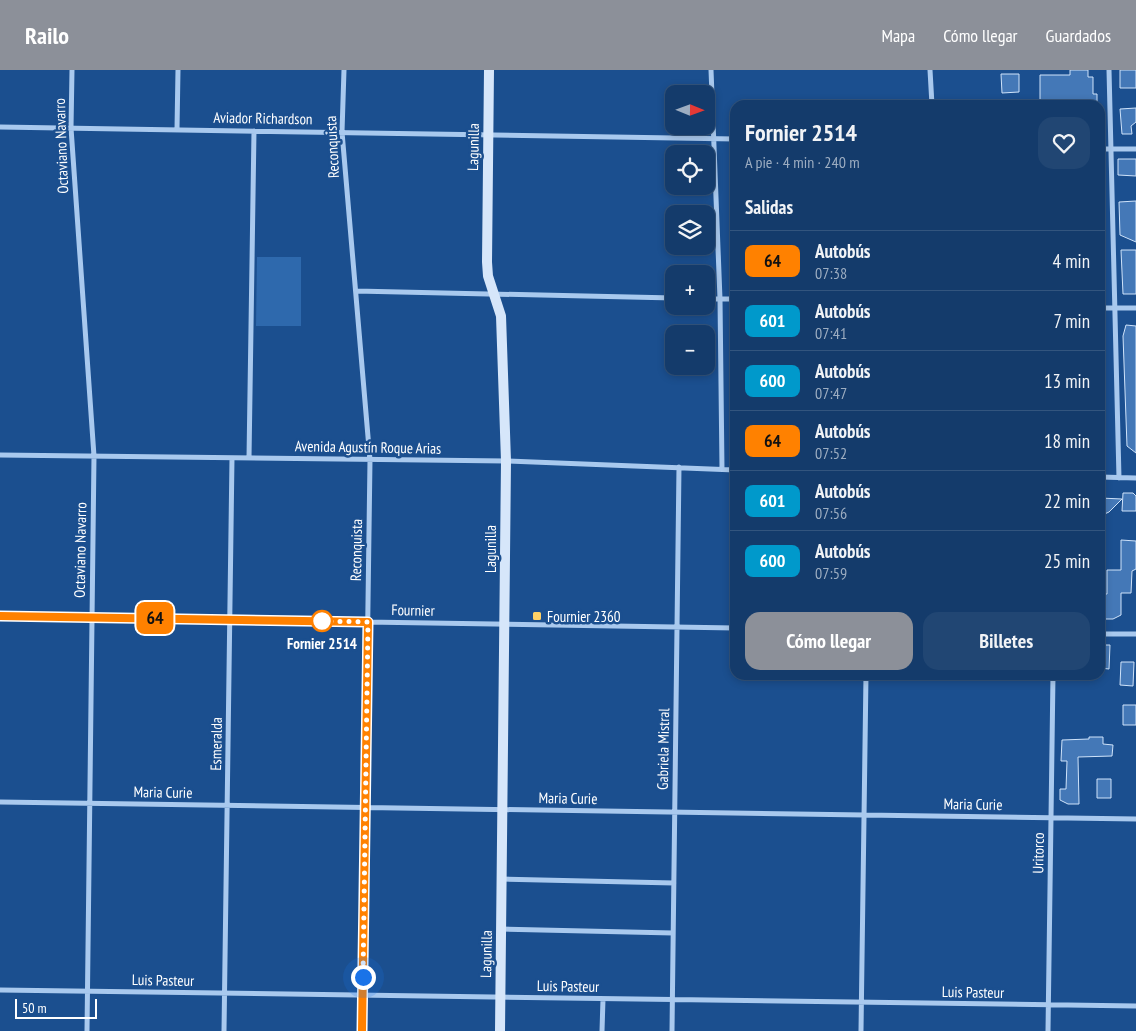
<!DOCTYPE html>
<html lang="es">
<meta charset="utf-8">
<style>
:root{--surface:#143b6b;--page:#214673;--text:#f1f3f6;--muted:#9dadc1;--line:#33557e;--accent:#8c9099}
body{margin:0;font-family:"PT Sans Narrow",sans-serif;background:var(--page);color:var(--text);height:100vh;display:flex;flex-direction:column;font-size:19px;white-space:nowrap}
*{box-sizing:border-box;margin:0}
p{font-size:16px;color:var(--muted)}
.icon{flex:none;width:28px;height:28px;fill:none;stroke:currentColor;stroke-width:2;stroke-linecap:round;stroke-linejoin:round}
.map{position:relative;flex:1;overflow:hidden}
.drawer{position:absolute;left:730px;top:30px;width:375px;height:580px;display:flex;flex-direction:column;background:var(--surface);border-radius:15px;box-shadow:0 2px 8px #0003,0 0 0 1px var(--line)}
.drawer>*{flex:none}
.badge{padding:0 10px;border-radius:8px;font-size:18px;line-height:32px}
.needle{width:32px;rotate:91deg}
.buttons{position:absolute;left:665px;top:15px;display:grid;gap:10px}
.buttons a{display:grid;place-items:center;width:50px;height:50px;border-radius:10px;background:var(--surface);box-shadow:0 2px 8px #0003,0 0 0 1px var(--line);font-size:25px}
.scale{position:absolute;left:15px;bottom:12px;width:82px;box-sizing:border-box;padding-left:5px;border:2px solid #fff;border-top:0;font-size:14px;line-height:18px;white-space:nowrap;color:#fff;-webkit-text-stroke:4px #1b4f8f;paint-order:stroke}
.you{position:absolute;width:25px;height:25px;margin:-12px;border:4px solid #fff;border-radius:50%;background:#1a73e8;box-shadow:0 0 0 8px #1a73e833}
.map>.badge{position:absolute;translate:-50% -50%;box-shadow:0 0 0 2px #fff}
h2{padding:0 15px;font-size:19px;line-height:45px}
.round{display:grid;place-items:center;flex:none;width:52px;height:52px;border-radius:15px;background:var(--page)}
.overview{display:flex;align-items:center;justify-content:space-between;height:85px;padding:0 15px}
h1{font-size:24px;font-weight:800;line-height:38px}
.primary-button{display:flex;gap:10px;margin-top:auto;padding:10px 15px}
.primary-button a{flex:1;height:58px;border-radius:15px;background:var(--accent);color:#fff;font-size:20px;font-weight:800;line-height:58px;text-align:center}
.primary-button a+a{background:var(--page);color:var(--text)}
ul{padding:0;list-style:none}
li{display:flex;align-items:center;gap:15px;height:60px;padding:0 15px;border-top:1px solid var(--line)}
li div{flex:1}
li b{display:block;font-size:19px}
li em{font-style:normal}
li .badge{min-width:55px;font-weight:700;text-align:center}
header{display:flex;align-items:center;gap:30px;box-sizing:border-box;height:70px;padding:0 25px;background:var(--accent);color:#fff}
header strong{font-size:24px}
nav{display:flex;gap:28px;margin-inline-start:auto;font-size:18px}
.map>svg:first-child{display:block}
</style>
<header>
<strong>Railo</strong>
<nav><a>Mapa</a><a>Cómo llegar</a><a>Guardados</a></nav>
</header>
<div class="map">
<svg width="1136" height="961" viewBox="0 0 1136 961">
<rect width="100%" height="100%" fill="#1b4f8f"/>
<path fill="#2e69ad" d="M 257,187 L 301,187 L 301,256 L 256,256 Z"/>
<path fill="#4478b7" stroke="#cfe3fa" d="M 1070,0 L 1088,0 L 1088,7 L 1093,7 L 1093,24 L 1097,24 L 1097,35 L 1040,35 L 1040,5 L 1070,5 Z
M 1120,0 L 1136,0 L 1136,18 L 1120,18 Z
M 1001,4 L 1019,4 L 1019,22 L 1002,23 Z
M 1136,38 L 1136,52 L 1131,56 L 1132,64 L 1122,64 L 1120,39 Z
M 1118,89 L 1136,89 L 1136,106 L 1118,105 Z
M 1136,131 L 1136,172 L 1120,165 L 1119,132 Z
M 1121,180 L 1136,180 L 1136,224 L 1123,224 Z
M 1126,255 L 1136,256 L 1136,383 L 1127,376 L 1123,266 Z
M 1123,423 L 1133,423 L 1136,426 L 1136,441 L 1122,441 Z
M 1100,428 L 1122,429 L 1109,442 L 1100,446 Z
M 1121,470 L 1136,471 L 1136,499 L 1132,501 L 1131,523 L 1121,523 L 1121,545 L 1113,549 L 1105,549 L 1105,541 L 1100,541 L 1100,524 L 1107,524 L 1107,500 L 1121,500 Z
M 1100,575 L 1110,575 L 1109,599 L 1100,598 Z
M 1121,592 L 1134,592 L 1133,616 L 1120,615 Z
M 1123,635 L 1136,635 L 1136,655 L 1123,655 Z
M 1089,667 L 1103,667 L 1103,674 L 1113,675 L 1112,686 L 1078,687 L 1079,734 L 1068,734 L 1060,730 L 1060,719 L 1066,719 L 1067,691 L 1061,691 L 1062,670 L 1089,669 Z
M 1097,709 L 1111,709 L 1111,728 L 1097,728 Z"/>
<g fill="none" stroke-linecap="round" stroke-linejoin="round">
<path stroke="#a9c9ee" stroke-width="5" d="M 72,0 L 71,58 L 94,386 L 87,961
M 344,0 L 342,62 L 370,390 L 362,961
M 711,0 L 720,229 L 722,399
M 930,0 L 932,35
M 1109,0 L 1119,408
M 0,57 L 735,69
M 177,59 L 178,0
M 1100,79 L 1136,79
M 356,221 L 674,228
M 706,229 L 735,229
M 1100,238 L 1136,238
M 0,385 L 506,391 L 735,400
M 249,388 L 254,61
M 1100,407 L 1136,408
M 0,546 L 735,558
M 1100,564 L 1136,564
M 0,732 L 1136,749
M 502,809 L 674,813
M 501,859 L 673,863
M 0,920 L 1136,936
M 224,961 L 232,388
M 602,961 L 603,929
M 672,961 L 679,397
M 861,961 L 866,605
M 1048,961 L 1053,605"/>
<path stroke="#d6e6fa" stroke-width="10" d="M 489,0 L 487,192 L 488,206 L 501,246 L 506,391 L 500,961"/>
</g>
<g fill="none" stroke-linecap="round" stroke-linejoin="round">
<defs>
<path id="line" d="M 0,546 L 368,552 L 362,961"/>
</defs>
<use href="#line" stroke="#fff" stroke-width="11"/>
<use href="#line" stroke="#ff8100" stroke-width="8"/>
<path stroke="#fff" stroke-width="5" stroke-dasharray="0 9" d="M 322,551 L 368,552 L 363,907"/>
</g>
<rect fill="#ffd166" stroke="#1b4f8f" stroke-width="2" x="532" y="541" width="10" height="10" rx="2.5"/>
<circle fill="#fff" stroke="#ff8100" stroke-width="2.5" cx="322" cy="551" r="10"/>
<g text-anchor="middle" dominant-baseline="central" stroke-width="5" stroke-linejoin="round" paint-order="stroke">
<g font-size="15" fill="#fff" stroke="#1b4f8f">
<text transform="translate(263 48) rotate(1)">Aviador Richardson</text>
<text transform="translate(61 76) rotate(-92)">Octaviano Navarro</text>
<text transform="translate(332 77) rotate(-93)">Reconquista</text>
<text transform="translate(473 77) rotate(-89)">Lagunilla</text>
<text transform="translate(368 377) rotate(1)">Avenida Agustín Roque Arias</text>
<text transform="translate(490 479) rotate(-90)">Lagunilla</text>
<text transform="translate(80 480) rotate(-89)">Octaviano Navarro</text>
<text transform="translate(356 480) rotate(-89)">Reconquista</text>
<text transform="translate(413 540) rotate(1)">Fournier</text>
<text transform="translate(216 674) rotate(-89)">Esmeralda</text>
<text transform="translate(663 679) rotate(-89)">Gabriela Mistral</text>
<text transform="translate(163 722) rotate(1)">Maria Curie</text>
<text transform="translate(568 728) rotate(1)">Maria Curie</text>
<text transform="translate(973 734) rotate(1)">Maria Curie</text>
<text transform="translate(1038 783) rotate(-89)">Uritorco</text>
<text transform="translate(486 884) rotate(-89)">Lagunilla</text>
<text transform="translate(163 910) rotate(1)">Luis Pasteur</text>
<text transform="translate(568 916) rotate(1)">Luis Pasteur</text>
<text transform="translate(973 922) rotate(1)">Luis Pasteur</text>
</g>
<g font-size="15" fill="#fff" stroke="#1b4f8f" text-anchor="start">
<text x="547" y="546">Fournier 2360</text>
</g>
<g font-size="15" font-weight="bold" fill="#fff" stroke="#1b4f8f">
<text x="322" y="573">Fornier 2514</text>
</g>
</g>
</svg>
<div class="buttons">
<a><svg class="needle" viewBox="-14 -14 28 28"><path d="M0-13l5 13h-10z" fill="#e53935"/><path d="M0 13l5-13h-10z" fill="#9dadc1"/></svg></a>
<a><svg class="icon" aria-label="locate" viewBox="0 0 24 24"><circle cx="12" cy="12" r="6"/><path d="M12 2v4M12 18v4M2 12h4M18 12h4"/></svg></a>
<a><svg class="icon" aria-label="layers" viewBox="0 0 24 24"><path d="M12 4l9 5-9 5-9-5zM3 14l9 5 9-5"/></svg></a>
<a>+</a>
<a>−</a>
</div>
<div class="scale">50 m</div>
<div class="you" style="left:363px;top:907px"></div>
<b class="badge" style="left:155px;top:548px;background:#ff8100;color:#111">64</b>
<section class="drawer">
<div class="overview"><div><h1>Fornier 2514</h1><p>A pie · 4 min · 240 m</p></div><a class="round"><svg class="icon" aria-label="heart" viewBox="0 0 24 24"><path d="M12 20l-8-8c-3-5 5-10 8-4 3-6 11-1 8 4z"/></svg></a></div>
<h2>Salidas</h2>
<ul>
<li><span class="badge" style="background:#ff8100;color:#111">64</span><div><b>Autobús</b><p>07:38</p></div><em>4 min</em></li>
<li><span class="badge" style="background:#0099cb;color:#fff">601</span><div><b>Autobús</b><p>07:41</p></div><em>7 min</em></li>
<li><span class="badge" style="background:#0099cb;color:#fff">600</span><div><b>Autobús</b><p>07:47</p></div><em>13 min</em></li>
<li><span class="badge" style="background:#ff8100;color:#111">64</span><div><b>Autobús</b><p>07:52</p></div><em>18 min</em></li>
<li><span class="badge" style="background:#0099cb;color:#fff">601</span><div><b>Autobús</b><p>07:56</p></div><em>22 min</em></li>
<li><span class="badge" style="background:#0099cb;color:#fff">600</span><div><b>Autobús</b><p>07:59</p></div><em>25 min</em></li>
</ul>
<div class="primary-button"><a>Cómo llegar</a><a>Billetes</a></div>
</section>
</div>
